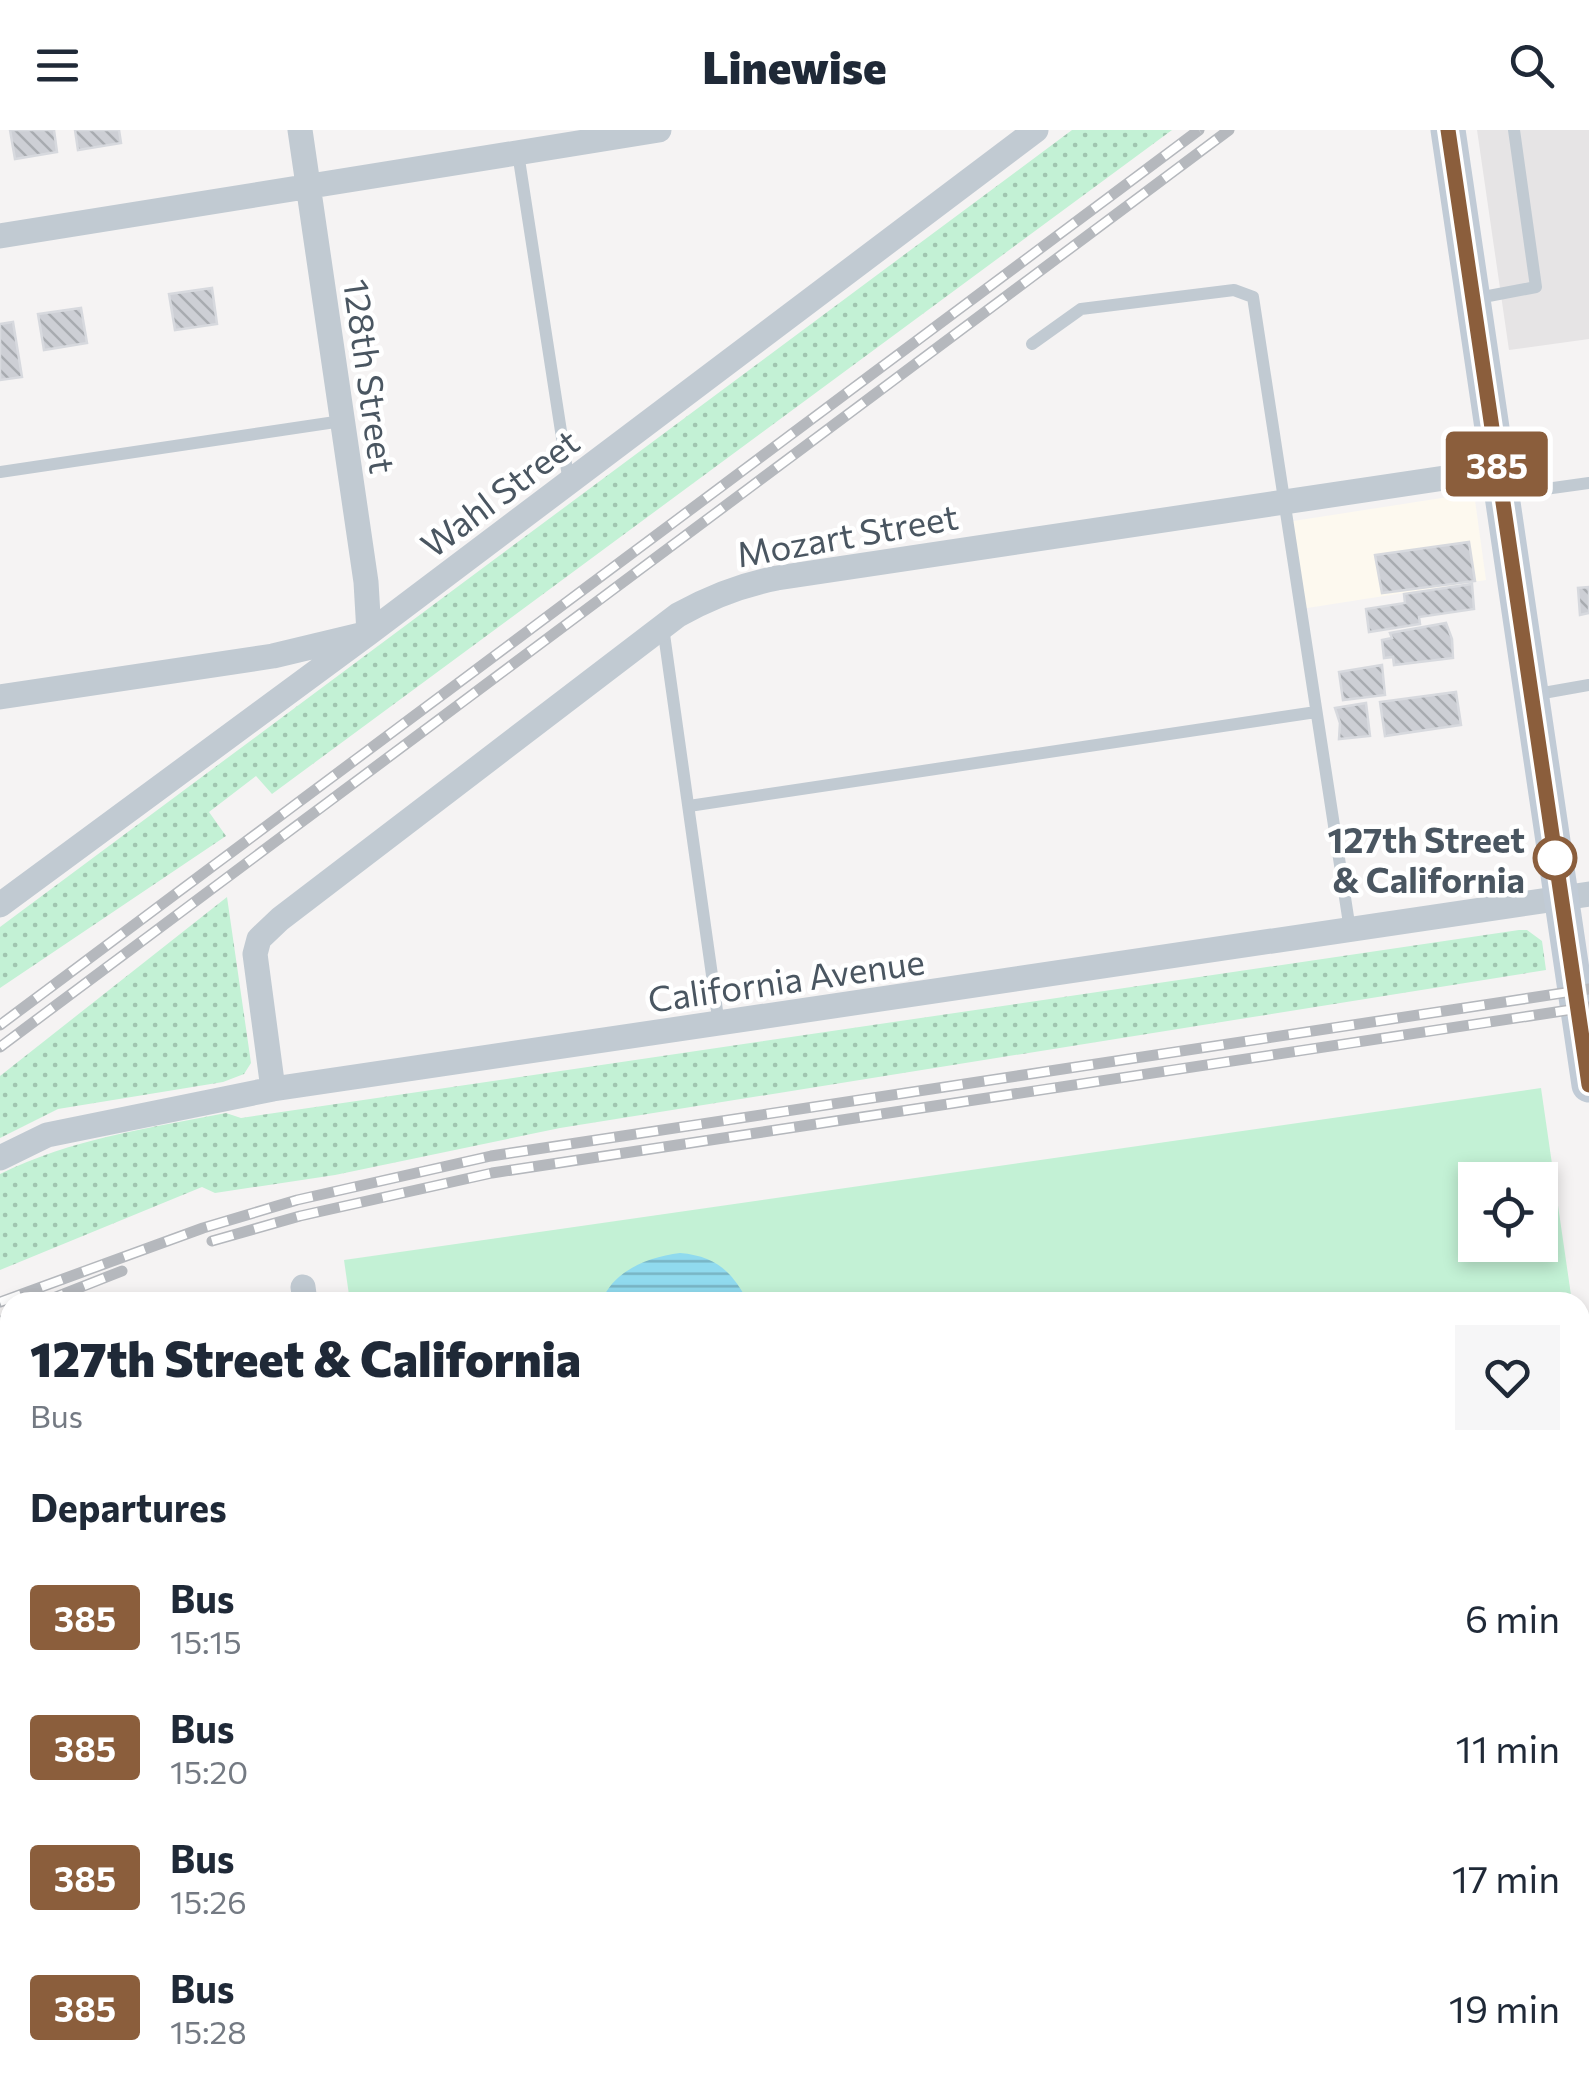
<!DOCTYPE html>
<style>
:root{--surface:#fff;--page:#f6f6f7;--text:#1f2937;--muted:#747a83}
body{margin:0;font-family:Commissioner,sans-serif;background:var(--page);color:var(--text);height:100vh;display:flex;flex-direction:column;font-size:38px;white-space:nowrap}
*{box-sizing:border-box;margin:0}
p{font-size:32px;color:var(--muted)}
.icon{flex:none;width:55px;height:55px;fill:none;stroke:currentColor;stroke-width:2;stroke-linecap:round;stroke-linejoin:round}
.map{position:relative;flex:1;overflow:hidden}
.sheet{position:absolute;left:0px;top:1162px;width:1590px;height:802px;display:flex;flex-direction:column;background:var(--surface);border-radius:30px 30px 0 0;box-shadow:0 5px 15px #0003}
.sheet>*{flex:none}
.badge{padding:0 20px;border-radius:8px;font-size:35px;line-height:65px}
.controls{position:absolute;left:1458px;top:1032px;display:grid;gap:20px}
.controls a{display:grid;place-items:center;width:100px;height:100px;border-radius:0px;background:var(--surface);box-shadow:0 5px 15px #0003;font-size:50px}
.map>.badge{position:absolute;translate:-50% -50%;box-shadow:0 0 0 5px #fff}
h2{padding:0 30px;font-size:38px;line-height:90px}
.round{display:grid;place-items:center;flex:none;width:105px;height:105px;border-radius:0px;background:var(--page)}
.headline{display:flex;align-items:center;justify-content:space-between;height:170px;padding:0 30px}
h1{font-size:48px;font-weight:800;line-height:75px}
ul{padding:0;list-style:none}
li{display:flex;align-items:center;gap:30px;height:130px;padding:0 30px}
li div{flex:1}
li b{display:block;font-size:38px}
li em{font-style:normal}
li .badge{min-width:110px;font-weight:700;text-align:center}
header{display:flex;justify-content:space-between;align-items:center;height:130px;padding:0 30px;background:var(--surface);font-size:45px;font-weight:800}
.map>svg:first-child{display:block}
</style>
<header><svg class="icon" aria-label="menu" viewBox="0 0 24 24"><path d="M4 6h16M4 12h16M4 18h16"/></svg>Linewise<svg class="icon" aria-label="search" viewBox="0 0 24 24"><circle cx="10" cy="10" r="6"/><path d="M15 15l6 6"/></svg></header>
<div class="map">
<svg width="1589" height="1964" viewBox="0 0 1589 1964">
<defs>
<pattern id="grass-dots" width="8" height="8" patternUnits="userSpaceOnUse" patternTransform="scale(2.5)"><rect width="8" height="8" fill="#c3f1d5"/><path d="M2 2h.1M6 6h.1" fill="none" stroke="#a0c6b0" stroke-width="1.8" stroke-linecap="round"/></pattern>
<pattern id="water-rules" width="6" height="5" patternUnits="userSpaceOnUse" patternTransform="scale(2.5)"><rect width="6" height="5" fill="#90daee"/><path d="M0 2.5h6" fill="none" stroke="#78b4c4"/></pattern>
<pattern id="building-back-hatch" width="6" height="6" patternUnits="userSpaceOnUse" patternTransform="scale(2.5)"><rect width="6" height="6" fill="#cdcfd5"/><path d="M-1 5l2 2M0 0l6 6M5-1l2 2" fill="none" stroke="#a8abb0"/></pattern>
</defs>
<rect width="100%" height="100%" fill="#f5f3f3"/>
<path fill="#fdf9ef" d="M 1474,363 L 1486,450 L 1301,479 L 1287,392 Z"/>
<path fill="#e6e4e5" d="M 1477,0 L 1589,0 L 1589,209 L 1509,220 Z"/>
<path fill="url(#grass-dots)" d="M 1072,0 L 1172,0 L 272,664 L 256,646 L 209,682 L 226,706 L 0,858 L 0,797 Z
M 227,767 L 251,933 L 244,944 L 223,952 L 58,979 L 0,1008 L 0,946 Z
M 1519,800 L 1527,800 L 1542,811 L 1546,840 L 560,998 L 335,1045 L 215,1063 L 202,1057 L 0,1140 L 0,1044 C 71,1009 149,998 226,983 L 241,988 Z"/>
<path fill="#c3f1d5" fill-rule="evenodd" d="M 1541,958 L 1572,1172 L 350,1172 L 344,1130 ZM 1475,1050 L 1540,1050 L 1540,1115 L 1475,1115 Z
M 1580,1225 L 1589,1286 L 1589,1587 L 1580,1589 Z"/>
<path fill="url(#water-rules)" d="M 680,1123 C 715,1126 732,1141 748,1172 L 601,1172 C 614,1140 648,1127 680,1123 Z"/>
<path fill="url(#building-back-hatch)" stroke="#d7d9de" stroke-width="2.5" d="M 10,0 L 54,0 L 57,22 L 15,29 Z
M 75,0 L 119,0 L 121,13 L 78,20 Z
M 212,158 L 217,194 L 175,200 L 169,164 Z
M 81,178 L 87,213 L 44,220 L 38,184 Z
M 13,192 L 22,247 L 0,250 L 0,194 Z
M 1469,412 L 1475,451 L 1382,463 L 1375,425 Z
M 1472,454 L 1474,479 L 1419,487 L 1420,494 L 1369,502 L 1366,479 L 1405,473 L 1404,464 Z
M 1589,457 L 1589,483 L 1580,485 L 1578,458 Z
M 1446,493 L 1452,509 L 1453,528 L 1394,535 L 1393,527 L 1384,528 L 1382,510 L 1392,508 L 1390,503 Z
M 1382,535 L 1385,565 L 1343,570 L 1339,542 Z
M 1456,562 L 1461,595 L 1385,606 L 1380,572 Z
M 1366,573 L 1370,606 L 1339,609 L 1340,593 L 1335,578 Z"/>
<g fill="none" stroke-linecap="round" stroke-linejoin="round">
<path stroke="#c1cad2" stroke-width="12" d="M 518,23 L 569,353
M 1478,168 L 1536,157 L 1514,0
M 1032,214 L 1081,179 L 1234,160 L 1253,167 L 1350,800
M 0,342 L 342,291
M 1502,365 L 1589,353
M 663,497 L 719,895
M 1532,565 L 1589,555
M 689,676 L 1316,582
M 191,1955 L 192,1964"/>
<path stroke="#c1cad2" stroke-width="25" d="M 0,106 L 659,0
M 0,567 L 273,526 L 369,503 L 366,452 L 300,0
M 0,775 L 369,503 L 1036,0
M 273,959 L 255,824 L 259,809 L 280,789 L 678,485 C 710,467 740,455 777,448 L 1498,340
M 0,1028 L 47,1005 L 273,959 L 1589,764
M 303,1157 L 305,1172
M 1580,1643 L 1589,1642
M 0,1896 L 10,1894
M 419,1955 L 421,1964"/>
<path stroke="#c1cbd6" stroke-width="35" d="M 1448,0 L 1589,955"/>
<defs>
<path id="rail" d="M 0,895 L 1199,0
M 0,917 L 1229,0
M 212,1111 L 300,1086 L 492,1043 L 1589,877
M 0,1172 L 203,1098 L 297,1070 L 491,1026 L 1589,859
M 43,1172 L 122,1141
M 0,1192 L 10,1187"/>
</defs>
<use href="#rail" stroke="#b5b8bd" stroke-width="11"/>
<use href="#rail" stroke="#fff" stroke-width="8" stroke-dasharray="22" stroke-linecap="butt"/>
</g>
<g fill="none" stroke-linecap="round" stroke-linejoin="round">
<defs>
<path id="line" d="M 1448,0 L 1589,955"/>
</defs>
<use href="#line" stroke="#fff" stroke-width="22"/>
<use href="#line" stroke="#8b5e3c" stroke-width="15"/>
</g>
<circle fill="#fff" stroke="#8b5e3c" stroke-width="5" cx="1555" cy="728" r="20"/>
<g text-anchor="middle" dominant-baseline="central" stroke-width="9" stroke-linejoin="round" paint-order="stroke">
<g font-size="35" fill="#4a5661" stroke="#fff">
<text transform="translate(371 246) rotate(82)">128th Street</text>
<text transform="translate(499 362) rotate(-37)">Wahl Street</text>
<text transform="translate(847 404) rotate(-10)">Mozart Street</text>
<text transform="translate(786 849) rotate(-8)">California Avenue</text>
</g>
<g font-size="35" font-weight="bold" fill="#4a5661" stroke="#fff" text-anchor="end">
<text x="1525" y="708">127th Street<tspan x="1525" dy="40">&amp; California</tspan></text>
</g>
</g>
</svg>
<div class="controls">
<a><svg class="icon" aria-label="locate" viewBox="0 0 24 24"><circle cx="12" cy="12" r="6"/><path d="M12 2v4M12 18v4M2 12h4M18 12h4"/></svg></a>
</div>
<b class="badge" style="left:1497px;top:334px;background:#8b5e3c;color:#fff">385</b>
<section class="sheet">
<div class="headline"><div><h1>127th Street &amp; California</h1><p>Bus</p></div><a class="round"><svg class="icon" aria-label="heart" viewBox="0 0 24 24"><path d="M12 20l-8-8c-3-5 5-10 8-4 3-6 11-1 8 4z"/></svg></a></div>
<h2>Departures</h2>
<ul>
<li><span class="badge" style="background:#8b5e3c;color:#fff">385</span><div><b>Bus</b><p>15:15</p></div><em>6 min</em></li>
<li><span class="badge" style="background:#8b5e3c;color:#fff">385</span><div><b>Bus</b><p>15:20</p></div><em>11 min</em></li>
<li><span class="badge" style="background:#8b5e3c;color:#fff">385</span><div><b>Bus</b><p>15:26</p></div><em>17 min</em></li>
<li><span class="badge" style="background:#8b5e3c;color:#fff">385</span><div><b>Bus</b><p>15:28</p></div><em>19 min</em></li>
</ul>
</section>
</div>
